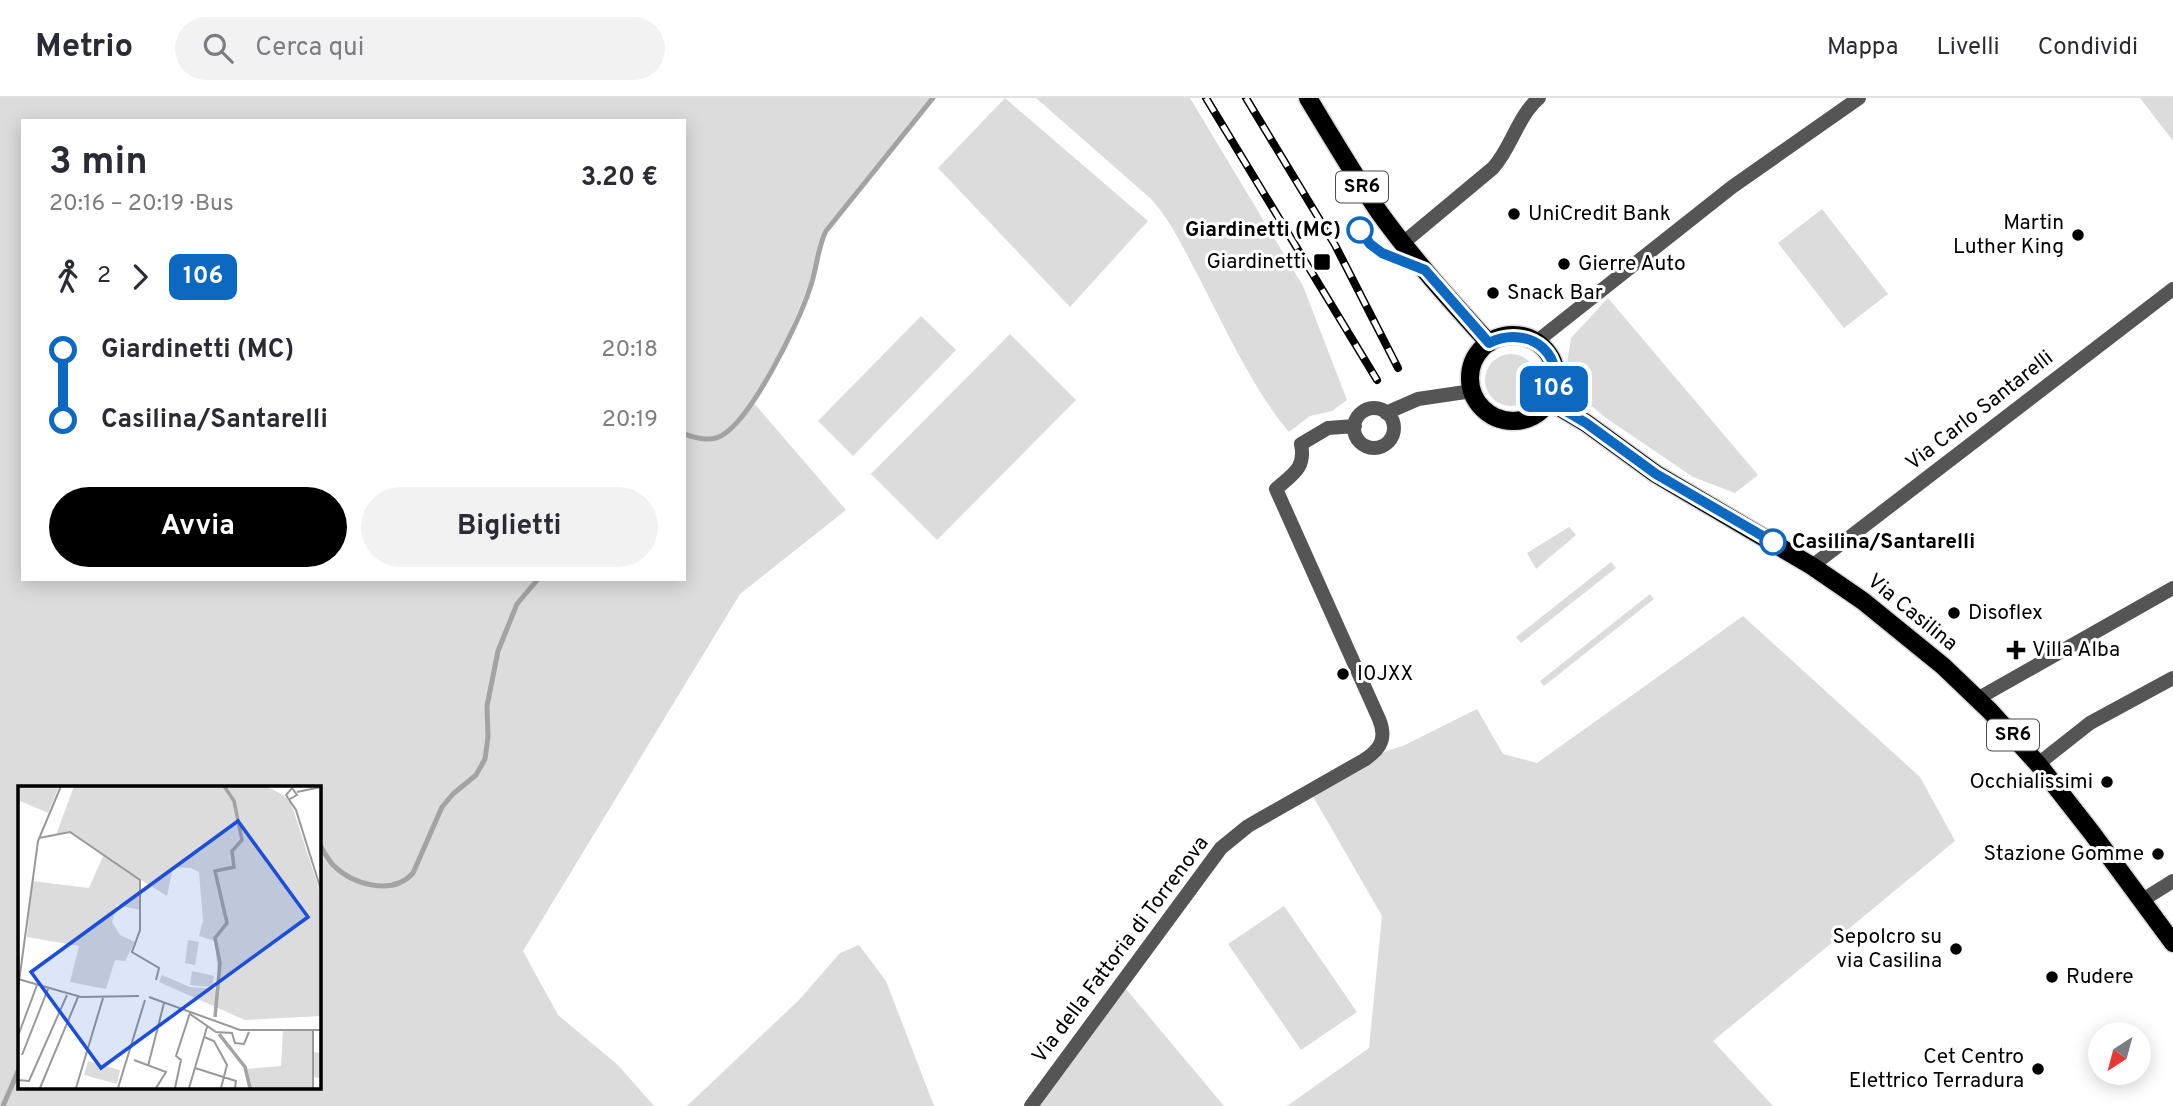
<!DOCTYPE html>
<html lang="it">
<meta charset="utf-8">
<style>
:root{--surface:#fff;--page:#f2f2f3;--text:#2b2b33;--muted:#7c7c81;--line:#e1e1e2;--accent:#000}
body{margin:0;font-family:Overpass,sans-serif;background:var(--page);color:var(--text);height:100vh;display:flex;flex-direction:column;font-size:26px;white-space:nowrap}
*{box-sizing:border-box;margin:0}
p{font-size:23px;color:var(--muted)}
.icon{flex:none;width:38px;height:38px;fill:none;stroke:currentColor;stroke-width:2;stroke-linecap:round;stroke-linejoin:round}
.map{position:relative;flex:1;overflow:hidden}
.drawer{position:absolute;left:21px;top:21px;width:665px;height:462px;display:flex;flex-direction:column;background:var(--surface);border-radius:0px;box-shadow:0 4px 18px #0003}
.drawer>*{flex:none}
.badge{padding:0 14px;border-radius:10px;font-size:24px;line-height:46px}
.needle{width:46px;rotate:216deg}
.buttons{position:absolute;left:2088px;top:924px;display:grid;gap:14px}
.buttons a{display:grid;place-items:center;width:63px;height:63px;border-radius:50%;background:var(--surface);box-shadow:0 4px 18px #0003;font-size:35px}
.map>.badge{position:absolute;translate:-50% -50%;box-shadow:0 0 0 4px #fff}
.legs{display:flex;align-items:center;gap:10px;height:77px;padding:0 28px;font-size:23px}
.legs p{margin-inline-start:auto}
.head{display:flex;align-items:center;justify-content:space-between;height:119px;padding:0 28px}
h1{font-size:38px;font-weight:700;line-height:52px}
.button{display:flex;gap:14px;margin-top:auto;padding:14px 28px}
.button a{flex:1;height:80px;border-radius:42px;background:var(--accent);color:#fff;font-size:28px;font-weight:700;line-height:80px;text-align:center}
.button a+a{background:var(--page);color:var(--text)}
ul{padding:0 28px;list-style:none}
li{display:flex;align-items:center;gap:24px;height:70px;font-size:26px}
li i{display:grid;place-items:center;width:10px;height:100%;margin:0 9px;background:currentColor}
li i::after{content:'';width:18px;height:18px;margin:-9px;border:5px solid;border-radius:50%;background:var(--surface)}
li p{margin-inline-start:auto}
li:first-child i{background:linear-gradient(#0000 50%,currentColor 0)}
li:last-child i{background:linear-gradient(currentColor 50%,#0000 0)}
header{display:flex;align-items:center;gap:42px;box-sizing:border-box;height:98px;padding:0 35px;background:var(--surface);border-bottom:2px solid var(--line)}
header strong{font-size:33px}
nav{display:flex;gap:38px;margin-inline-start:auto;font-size:24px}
.search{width:490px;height:63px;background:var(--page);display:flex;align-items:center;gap:18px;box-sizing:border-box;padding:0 24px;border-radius:38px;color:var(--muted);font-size:26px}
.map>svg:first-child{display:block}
</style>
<header>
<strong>Metrio</strong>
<div class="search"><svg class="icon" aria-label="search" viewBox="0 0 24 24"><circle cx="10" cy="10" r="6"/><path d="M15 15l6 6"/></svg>Cerca qui</div>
<nav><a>Mappa</a><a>Livelli</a><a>Condividi</a></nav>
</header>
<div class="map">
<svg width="2173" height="1008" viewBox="0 0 2173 1008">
<rect width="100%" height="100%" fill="#fff"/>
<path fill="#dcdcdc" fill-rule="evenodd" d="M 0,0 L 934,0 L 826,133 L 816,169 L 783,249 L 753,304 L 846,412 L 740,496 L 523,853 L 558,917 L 618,967 L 654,1008 L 0,1008 ZM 23,23 L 684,23 L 684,481 L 23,481 ZM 19,690 L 318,690 L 318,989 L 19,989 Z
M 1005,0 L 1148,123 L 1070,209 L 938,70 Z
M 1036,0 L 1190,0 L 1303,188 L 1347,302 L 1332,313 L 1310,318 L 1289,334 C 1251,289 1223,225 1195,172 C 1181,146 1170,121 1150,100 Z
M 2140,0 L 2173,0 L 2173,43 Z
M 1822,111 L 1888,196 L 1844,230 L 1778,145 Z
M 1608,200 L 1758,377 L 1735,395 L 1693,379 L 1606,320 L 1564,285 L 1571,240 Z
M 921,218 L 956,252 L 853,358 L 818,323 Z
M 1010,236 L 1076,302 L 937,442 L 871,376 Z
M1485 282a26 26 0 1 1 52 0a26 26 0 1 1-52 0Z
M 1569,429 L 1576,437 L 1536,471 L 1527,455 Z
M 1611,464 L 1616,470 L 1521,545 L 1516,539 Z
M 1650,496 L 1654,501 L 1544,588 L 1540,583 Z
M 1743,518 L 1920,679 L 1955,743 L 1713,943 L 1773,1008 L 1287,1008 L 1369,950 L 1382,818 L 1310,693 L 1369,659 L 1405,647 L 1477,611 L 1503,656 L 1537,665 Z
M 1284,808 L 1357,914 L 1301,952 L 1228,846 Z
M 859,847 L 886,883 L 934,1008 L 687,1008 L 799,902 L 840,855 Z
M 1121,885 L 1224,1008 L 1031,1008 Z"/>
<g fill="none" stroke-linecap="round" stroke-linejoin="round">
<path stroke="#a3a3a3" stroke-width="5" d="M 684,336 C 694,339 706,343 716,340 C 748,331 800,222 810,190 C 817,171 817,151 826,133 L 933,0
M 318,744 C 323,752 327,760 333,767 C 353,787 393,798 413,775 L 442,709 L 453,696 L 476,677 L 485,661 L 488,639 L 487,608 L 498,553 L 517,506 L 538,481
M 3,1008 L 19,971"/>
<defs>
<path id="primary" d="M 1308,0 C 1331,38 1354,77 1379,114 C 1412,160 1451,203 1489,245
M1470 280a43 43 0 1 1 86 0a43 43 0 1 1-86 0Z
M 1549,303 L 1586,325 L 1656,376 L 1812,468 L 1863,503 L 1943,568 L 1990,613 L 2038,666 L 2092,735 L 2173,845"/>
</defs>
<use href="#primary" stroke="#dbdbdb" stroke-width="21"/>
<path stroke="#555" stroke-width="14" d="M 1403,145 L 1493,70 C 1512,49 1517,19 1539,0
M 1536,244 L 1732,89 L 1859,0
M1354 330a20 20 0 1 1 40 0a20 20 0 1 1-40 0Z
M 1386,315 L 1418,301 L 1472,293
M 1812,468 L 2173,191
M 1977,601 L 2173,490
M 2038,666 L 2090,625 L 2173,580
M 2141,803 L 2173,783
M 1031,1008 L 1221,750 L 1248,728 L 1364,662 C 1381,651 1387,640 1379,621 L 1276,391 C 1293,376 1306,370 1301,346 L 1328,330 L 1355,328"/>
<use href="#primary" stroke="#000" stroke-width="18"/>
<defs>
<path id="rail" d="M 1206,0 L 1377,282
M 1246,0 L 1335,147 L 1398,270"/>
</defs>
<use href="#rail" stroke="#000" stroke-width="8"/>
<use href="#rail" stroke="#fff" stroke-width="5" stroke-dasharray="16" stroke-linecap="butt"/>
</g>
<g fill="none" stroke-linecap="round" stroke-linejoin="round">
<defs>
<path id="line-1" d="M 1360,132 L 1370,146 L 1382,155 L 1425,172 L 1489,245 C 1531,225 1571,259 1549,303 L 1586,325 L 1656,376 L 1773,444"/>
</defs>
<use href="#line-1" stroke="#fff" stroke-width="16"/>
<use href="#line-1" stroke="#0c69bf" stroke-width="10"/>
</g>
<g fill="#000" stroke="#fff" stroke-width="2.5">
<circle cx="1514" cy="116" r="7"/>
<circle cx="2078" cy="137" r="7"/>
<rect x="1313" y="155" width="18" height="18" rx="3.5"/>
<circle cx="1564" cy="166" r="7"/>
<circle cx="1493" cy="195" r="7"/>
<circle cx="1954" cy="515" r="7"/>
<path d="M2012.5 541.5h7v7h7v7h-7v7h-7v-7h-7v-7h7z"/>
<circle cx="1343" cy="576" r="7"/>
<circle cx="2107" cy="684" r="7"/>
<circle cx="2158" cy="756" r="7"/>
<circle cx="1956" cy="851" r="7"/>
<circle cx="2052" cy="879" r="7"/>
<circle cx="2038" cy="971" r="7"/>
</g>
<g fill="#fff" stroke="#0c69bf" stroke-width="3.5">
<circle cx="1360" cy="132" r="12"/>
<circle cx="1773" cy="444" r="12"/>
</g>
<g text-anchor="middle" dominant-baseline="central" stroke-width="6" stroke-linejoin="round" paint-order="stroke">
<g fill="#fff" stroke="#4c4c4c" stroke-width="2">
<rect x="1336" y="73.5" width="52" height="31" rx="5"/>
<rect x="1987" y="621.5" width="52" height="31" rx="5"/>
</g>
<g font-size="19" font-weight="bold" fill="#000">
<text x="1362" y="89">SR6</text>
<text x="2013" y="637">SR6</text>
</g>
<g font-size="21" fill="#000" stroke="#fff" text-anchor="start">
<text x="1528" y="116">UniCredit Bank</text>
<text x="2064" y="125" text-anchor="end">Martin<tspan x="2064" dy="24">Luther King</tspan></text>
<text x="1306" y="164" text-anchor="end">Giardinetti</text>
<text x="1578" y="166">Gierre Auto</text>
<text x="1507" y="195">Snack Bar</text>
<text x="1968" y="515">Disoflex</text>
<text x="2032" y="552">Villa Alba</text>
<text x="1357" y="576">I0JXX</text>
<text x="2093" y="684" text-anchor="end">Occhialissimi</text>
<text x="2144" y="756" text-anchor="end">Stazione Gomme</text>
<text x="1942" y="839" text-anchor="end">Sepolcro su<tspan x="1942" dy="24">via Casilina</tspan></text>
<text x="2066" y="879">Rudere</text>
<text x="2024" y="959" text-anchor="end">Cet Centro<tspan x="2024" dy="24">Elettrico Terradura</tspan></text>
</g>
<g font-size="21" font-weight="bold" fill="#000" stroke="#fff" text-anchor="end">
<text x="1341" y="132">Giardinetti (MC)</text>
<text x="1792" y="444" text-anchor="start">Casilina/Santarelli</text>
</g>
<g font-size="21" fill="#000" stroke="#fff">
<text transform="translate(1980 313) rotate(-38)">Via Carlo Santarelli</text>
<text transform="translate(1912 515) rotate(39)">Via Casilina</text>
<text transform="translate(1121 852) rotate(-53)">Via della Fattoria di Torrenova</text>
</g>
</g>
<g transform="translate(18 688)">
<rect width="303" height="303" fill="#fff"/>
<path d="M 2,0 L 41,0 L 30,27 L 0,14 ZM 56,0 L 248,0 L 265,9 L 273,17 L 303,109 L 303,230 L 227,234 L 141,196 L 144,189 L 172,201 L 201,203 L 197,155 L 181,150 L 185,135 L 181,86 L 173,82 L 155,81 L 149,110 L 123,94 L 122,124 L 99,119 L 94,136 L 102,149 L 117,156 L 107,175 L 97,174 L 88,203 L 52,196 L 61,160 L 9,151 L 14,95 L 71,102 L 85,70 L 52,46 L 38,49 ZM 170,154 L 181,156 L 177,179 L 167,177 ZM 174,185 L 196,190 L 194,201 L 172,199 ZM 295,244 L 295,266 L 303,267 L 303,292 L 294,291 L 294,302 L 232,302 L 228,283 L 263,280 L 265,245 ZM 70,275 L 102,284 L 99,298 L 66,289 Z" fill="#dcdcdc"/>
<path fill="none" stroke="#a3a3a3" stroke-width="3.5" d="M 197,231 L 202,177 L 197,152 L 209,137 L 197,85 L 216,81 L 214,65 L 224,54 L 216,15 L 206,0M 201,248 L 227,281 L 232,302"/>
<path fill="none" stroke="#999" stroke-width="2" d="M 279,6 L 303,1M 272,13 L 279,9 L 274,2 L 268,9 L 278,24 L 303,104M 21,52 L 52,46 L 122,94 L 122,144 L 114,166 L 141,182 L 138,194M 0,193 L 63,211 L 121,210M 0,203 L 20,55 L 43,0M 131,211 L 222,244 L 303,244M 172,228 L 198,246 L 214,247 L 217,257 L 226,258 L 231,246M 295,244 L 295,302M 0,250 L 19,199M 186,251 L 196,255 L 209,279 L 203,302M 4,269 L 30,203M 116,274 L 148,286 L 138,302M 130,280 L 146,217M 177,282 L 218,295 L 217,302M 0,294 L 11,295 L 49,209M 22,302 L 60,211M 58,302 L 85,212M 100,302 L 127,214M 157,302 L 163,274 L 158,270 L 172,227M 171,302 L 189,241"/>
<path fill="#1d4ed8" fill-opacity="0.15" stroke="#1d4ed8" stroke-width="3.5" d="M 220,35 L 290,131 L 83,282 L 13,186 Z"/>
<rect width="303" height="303" fill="none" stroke="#000" stroke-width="3.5"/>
</g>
</svg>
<div class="buttons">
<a><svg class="needle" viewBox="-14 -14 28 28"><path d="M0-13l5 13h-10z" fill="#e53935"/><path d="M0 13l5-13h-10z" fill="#7c7c81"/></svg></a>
</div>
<b class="badge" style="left:1554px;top:291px;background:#0c69bf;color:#fff">106</b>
<section class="drawer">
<div class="head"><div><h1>3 min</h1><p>20:16 – 20:19 · Bus</p></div><b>3.20 €</b></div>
<div class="legs"><svg class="icon" aria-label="walk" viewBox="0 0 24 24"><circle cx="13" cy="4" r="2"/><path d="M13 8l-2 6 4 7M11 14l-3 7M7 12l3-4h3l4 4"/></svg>2<svg class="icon" aria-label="forward" viewBox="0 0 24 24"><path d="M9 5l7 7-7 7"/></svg><b class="badge" style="background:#0c69bf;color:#fff">106</b></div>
<ul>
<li><i style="color:#0c69bf"></i><b>Giardinetti (MC)</b><p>20:18</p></li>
<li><i style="color:#0c69bf"></i><b>Casilina/Santarelli</b><p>20:19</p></li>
</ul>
<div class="button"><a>Avvia</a><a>Biglietti</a></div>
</section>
</div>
